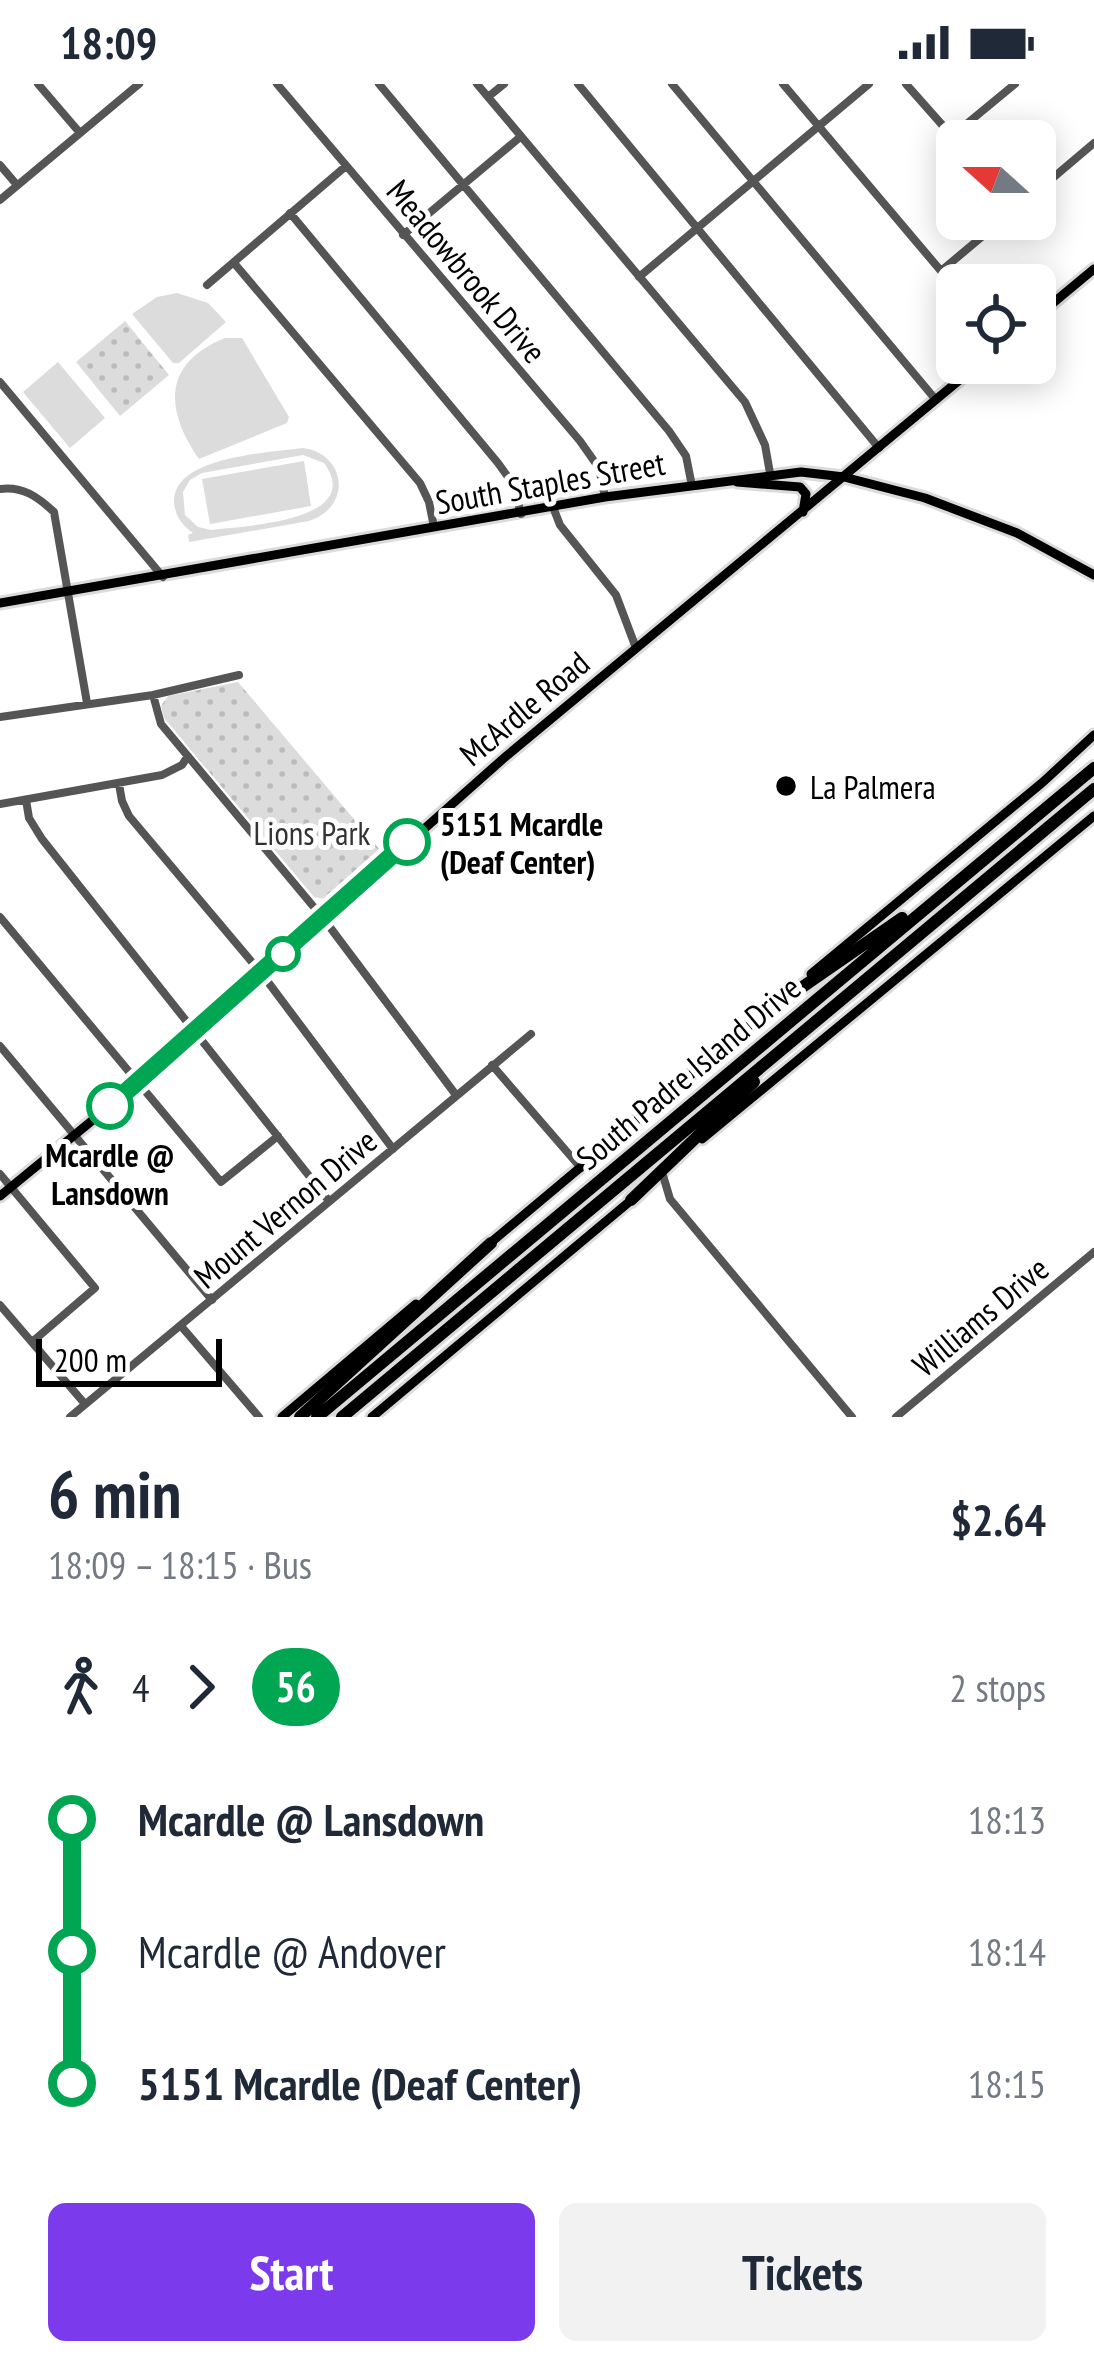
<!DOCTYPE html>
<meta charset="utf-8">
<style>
:root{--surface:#fff;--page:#f2f2f3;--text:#1f2937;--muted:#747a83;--accent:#7c3aed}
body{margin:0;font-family:"PT Sans Narrow",sans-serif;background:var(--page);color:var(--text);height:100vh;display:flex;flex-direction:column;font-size:45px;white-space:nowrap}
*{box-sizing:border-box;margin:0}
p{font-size:39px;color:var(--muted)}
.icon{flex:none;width:66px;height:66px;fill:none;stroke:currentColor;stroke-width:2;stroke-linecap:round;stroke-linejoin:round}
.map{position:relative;height:1333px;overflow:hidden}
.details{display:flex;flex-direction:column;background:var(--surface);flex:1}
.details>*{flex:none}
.badge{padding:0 24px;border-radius:39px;font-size:42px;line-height:78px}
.needle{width:78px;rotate:291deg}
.controls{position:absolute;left:936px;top:36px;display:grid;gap:24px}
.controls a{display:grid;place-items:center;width:120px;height:120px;border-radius:18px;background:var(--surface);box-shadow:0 6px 30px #0003;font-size:60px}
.scale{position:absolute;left:36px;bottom:30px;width:186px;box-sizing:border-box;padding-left:12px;border:6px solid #000;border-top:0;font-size:33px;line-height:42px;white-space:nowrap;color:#000;-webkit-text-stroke:9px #fff;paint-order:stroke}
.map>.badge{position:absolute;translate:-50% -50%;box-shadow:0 0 0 6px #fff}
.legs{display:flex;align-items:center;gap:18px;height:132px;padding:0 48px;font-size:39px}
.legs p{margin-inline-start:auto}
.head{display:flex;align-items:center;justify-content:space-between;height:204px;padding:0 48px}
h1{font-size:66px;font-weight:800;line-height:90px}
.cta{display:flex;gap:24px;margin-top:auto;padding:24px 48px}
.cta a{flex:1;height:138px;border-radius:18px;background:var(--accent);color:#fff;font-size:48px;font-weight:800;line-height:138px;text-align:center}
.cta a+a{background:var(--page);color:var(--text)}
ul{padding:0 48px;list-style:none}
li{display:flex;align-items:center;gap:42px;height:132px;font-size:45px}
li i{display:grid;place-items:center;width:18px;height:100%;margin:0 15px;background:currentColor}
li i::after{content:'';width:30px;height:30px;margin:-15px;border:9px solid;border-radius:50%;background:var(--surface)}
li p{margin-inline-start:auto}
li:first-child i{background:linear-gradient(#0000 50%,currentColor 0)}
li:last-child i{background:linear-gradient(currentColor 50%,#0000 0)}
.status{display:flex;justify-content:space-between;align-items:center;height:84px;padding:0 60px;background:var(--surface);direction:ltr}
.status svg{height:33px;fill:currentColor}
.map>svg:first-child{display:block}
</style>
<div class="status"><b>18:09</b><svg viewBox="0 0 49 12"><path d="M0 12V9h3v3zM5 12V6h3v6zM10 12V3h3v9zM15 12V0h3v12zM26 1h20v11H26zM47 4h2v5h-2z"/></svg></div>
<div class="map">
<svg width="1094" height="1333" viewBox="0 0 1094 1333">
<defs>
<pattern id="park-dots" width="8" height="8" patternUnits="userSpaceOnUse" patternTransform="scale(3)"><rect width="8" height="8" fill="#dcdcdc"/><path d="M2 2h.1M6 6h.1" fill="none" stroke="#bbb" stroke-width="1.8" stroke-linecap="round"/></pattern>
</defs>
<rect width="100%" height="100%" fill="#fff"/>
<path fill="url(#park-dots)" d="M 125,237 L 169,291 L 120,332 L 76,278 Z
M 238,598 L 381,767 L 324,815 L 314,813 L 164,634 L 161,622 L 168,612 Z"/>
<path fill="#dcdcdc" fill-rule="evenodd" d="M 177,209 L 208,219 L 226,238 L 179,279 L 173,279 L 132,230 L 157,213 Z
M 225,254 L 242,254 L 289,333 L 287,339 L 199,375 C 164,325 163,279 225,254 Z
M 58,278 L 105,334 L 70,364 L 23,308 Z
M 303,364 C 347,370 352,423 309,437 L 189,458 L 188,451 L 193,449 C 182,441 175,432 174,418 C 173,372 268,369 303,364 ZM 303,371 L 324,379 C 366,437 244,442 211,446 L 198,443 L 185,431 L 183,408 L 190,396 L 202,389 Z
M 304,377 L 311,422 L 210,440 L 202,395 Z"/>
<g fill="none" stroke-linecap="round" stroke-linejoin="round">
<defs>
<path id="major" d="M 1035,234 L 1094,185
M 737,398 L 800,403 L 806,410 L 803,428
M 0,519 L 605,413 L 801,388 L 844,393 L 925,414 L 1017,449 L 1094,491
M 811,890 L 1043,698 L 1094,651
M 702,1055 L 1094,732
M 0,1112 L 138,999 L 504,674 L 980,279
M 489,1160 L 761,932
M 282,1333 L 416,1220
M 372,1333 L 635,1113"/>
<path id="highway" d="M 759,933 L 902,834
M 631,1116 L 754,998
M 300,1333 L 491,1159
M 317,1333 L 1094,684
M 342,1333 L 1094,705"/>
</defs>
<use href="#major" stroke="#dbdbdb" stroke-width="15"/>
<use href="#highway" stroke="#dbdbdb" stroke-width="18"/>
<path stroke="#555" stroke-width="8" d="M 38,0 L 80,49
M 277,0 L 580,357 L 599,384 L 605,413
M 379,0 L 669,347 L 686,372 L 692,402
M 477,0 L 745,318 L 765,361 L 770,389
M 578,0 L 879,364
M 672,0 L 936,316
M 783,0 L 957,206
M 906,0 L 952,52 L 1015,0
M 488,13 L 504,0
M 0,81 L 17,101
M 1035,109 L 1094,59
M 0,116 L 139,0
M 290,129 L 498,379 L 513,400 L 521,430
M 403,151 L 519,54
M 234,179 L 420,399 L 429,418 L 434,443
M 941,187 L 1003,135
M 639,193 L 869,0
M 207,201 L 346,82
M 0,298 L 163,493
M 0,405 C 23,402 38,413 54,428 L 87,619
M 553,423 L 560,441 L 616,511 L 636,564
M 153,611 L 161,640 L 323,834 L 456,1011
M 0,633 L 153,611 L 239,591
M 119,700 L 122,717 L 129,732 L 262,890 L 393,1065
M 26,716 L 29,734 L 42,755 L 329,1117
M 0,720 L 162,691 L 182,681 L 188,672
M 0,833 L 221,1098 L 278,1052
M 0,962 L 212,1216
M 492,981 L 581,1084
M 662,1088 L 670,1115 L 852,1333
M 0,1090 L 95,1204 L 32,1258
M 0,1221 L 85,1320
M 181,1242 L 259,1333
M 70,1333 L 531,950
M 896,1333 L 1094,1168"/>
<use href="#major" stroke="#000" stroke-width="9"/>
<use href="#highway" stroke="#000" stroke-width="12"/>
</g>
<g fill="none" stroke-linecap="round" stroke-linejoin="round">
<defs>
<path id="line-1" d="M 110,1022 L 407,758"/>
</defs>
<use href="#line-1" stroke="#fff" stroke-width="27"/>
<use href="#line-1" stroke="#00a651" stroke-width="18"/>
</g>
<circle fill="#000" stroke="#fff" stroke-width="4.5" cx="786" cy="702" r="12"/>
<g fill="#fff" stroke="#00a651" stroke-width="6">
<circle cx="407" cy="758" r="21"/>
<circle cx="283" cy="870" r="15"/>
<circle cx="110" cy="1022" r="21"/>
</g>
<g text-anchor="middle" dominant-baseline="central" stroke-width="10" stroke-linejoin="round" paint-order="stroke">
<g font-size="33" fill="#000" stroke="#fff">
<text transform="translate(467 187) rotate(50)">Meadowbrook Drive</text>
<text transform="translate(550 398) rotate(-10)">South Staples Street</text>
<text transform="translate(524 624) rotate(-40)">McArdle Road</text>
<text transform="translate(688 988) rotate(-40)">South Padre Island Drive</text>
<text transform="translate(285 1124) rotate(-40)">Mount Vernon Drive</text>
<text transform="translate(980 1232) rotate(-40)">Williams Drive</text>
</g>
<g font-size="33" fill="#000" stroke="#fff" text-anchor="start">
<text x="810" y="702">La Palmera</text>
</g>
<g font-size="33" font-weight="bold" fill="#000" stroke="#fff" text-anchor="start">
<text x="440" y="739">5151 Mcardle<tspan x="440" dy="38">(Deaf Center)</tspan></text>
<text x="110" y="1070" text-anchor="middle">Mcardle @<tspan x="110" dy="38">Lansdown</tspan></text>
</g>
<g font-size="33" fill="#333" stroke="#fff">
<text x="312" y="748">Lions Park</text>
</g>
</g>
</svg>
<div class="controls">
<a><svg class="needle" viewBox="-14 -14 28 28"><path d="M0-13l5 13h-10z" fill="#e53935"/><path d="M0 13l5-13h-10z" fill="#747a83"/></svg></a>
<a><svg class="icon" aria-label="locate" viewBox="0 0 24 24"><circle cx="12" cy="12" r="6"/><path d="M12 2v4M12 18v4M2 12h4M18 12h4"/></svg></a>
</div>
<div class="scale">200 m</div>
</div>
<section class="details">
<div class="head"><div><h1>6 min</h1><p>18:09 – 18:15 · Bus</p></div><b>$2.64</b></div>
<div class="legs"><svg class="icon" aria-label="walk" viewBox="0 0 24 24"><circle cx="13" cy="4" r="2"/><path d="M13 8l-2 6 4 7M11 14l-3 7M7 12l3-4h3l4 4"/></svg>4<svg class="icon" aria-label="forward" viewBox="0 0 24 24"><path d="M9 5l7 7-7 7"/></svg><b class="badge" style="background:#00a651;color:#fff">56</b><p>2 stops</p></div>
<ul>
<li><i style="color:#00a651"></i><b>Mcardle @ Lansdown</b><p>18:13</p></li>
<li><i style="color:#00a651"></i><span>Mcardle @ Andover</span><p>18:14</p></li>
<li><i style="color:#00a651"></i><b>5151 Mcardle (Deaf Center)</b><p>18:15</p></li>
</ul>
<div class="cta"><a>Start</a><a>Tickets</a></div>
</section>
